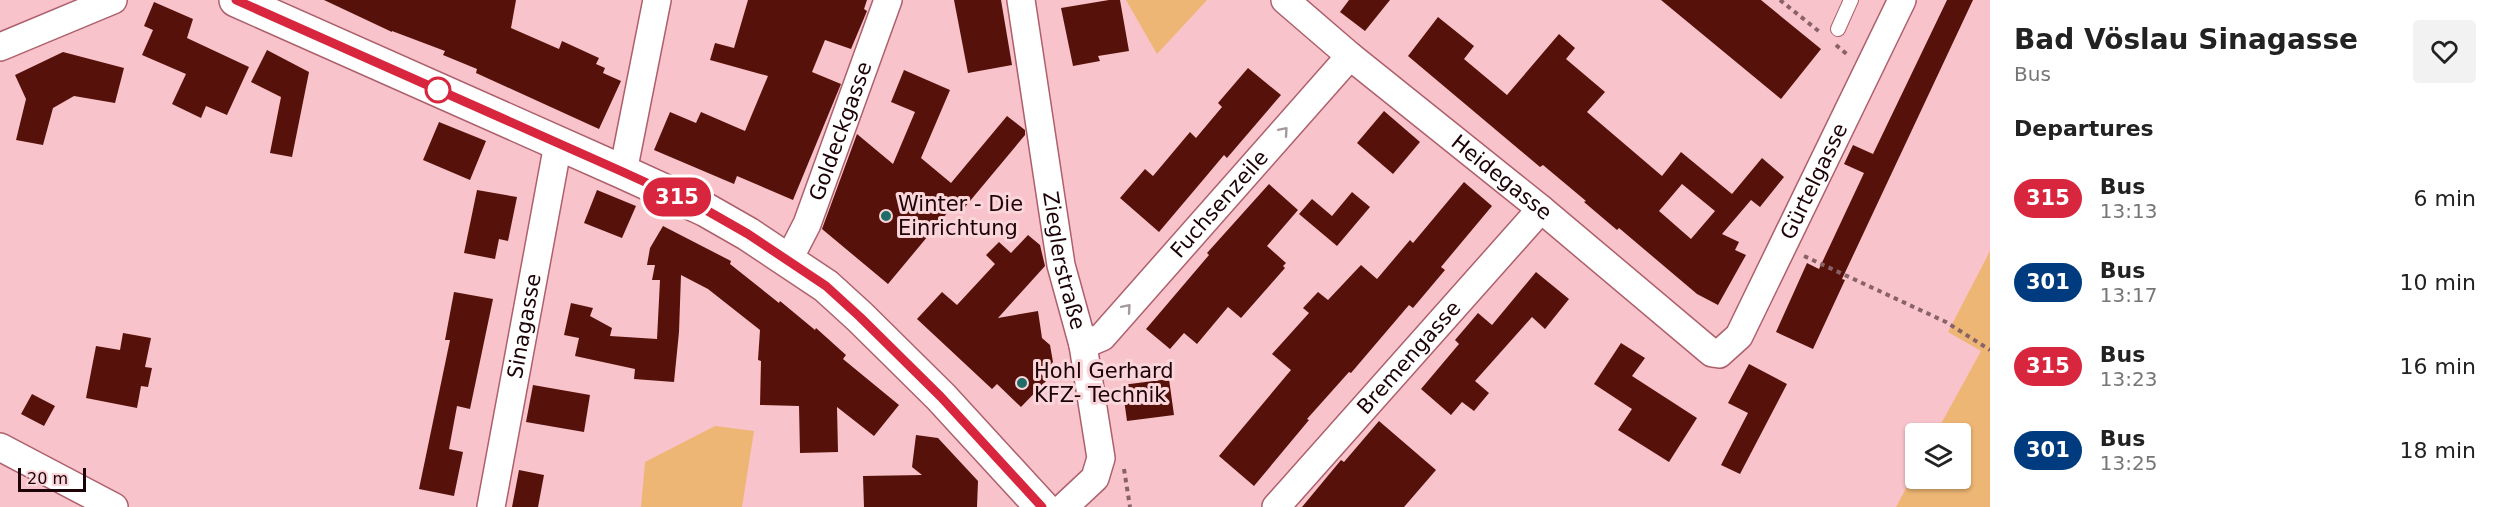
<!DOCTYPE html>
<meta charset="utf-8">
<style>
:root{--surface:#fff;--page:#f2f2f2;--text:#222;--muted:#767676}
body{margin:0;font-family:"DejaVu Sans",sans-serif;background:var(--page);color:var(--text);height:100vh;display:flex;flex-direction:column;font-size:22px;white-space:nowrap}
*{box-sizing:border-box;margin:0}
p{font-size:20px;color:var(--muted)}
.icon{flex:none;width:33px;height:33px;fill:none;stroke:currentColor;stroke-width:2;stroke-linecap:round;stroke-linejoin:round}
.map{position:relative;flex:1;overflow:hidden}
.panel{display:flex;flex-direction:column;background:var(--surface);width:510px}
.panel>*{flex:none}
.badge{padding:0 12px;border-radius:20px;font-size:21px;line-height:39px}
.tools{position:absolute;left:1905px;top:423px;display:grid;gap:12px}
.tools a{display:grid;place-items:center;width:66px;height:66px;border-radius:6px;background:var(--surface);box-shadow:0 2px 4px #0004;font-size:30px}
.scale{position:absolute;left:18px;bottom:15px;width:68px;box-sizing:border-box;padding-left:6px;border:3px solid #1c0207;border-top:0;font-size:16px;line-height:21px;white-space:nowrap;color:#1c0207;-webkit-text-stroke:4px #fad6da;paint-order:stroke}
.map>.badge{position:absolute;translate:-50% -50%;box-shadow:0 0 0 3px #fff}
h2{padding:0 24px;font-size:22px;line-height:54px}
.round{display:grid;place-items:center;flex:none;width:63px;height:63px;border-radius:6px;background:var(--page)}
.overview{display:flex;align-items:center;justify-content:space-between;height:102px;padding:0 24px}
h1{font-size:28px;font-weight:600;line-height:45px}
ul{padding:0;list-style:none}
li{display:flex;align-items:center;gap:18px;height:84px;padding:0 24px}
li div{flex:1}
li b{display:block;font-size:22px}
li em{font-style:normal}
li .badge{min-width:66px;font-weight:700;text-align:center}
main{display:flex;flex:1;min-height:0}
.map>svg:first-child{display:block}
</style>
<main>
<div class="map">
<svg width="1990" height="507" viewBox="0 0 1990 507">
<rect width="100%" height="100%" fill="#f8c3ca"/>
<path fill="#edb674" d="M 1126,0 L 1207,0 L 1157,54 Z
M 1990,251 L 1990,507 L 1896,507 L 1915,472 L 1916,478 L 1960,478 L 1960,434 L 1936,433 L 1981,351 L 1948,332 Z
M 715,426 L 754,431 L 742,507 L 641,507 L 645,462 Z"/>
<path fill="#56120a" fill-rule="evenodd" d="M 324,0 L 516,0 L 511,28 L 559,49 L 562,41 L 599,58 L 596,64 L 605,68 L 603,73 L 621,81 L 599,129 L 476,73 L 477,69 L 443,55 L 445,51 L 392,31 L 392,32 Z
M 748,0 L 867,0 L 864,9 L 867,11 L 851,49 L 825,40 L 812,72 L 841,84 L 793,200 L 737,176 L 734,184 L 654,150 L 670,112 L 696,123 L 701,112 L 745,131 L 768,76 L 710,60 L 715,43 L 734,48 Z
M 954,0 L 1001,0 L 1012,65 L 968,73 Z
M 1109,0 L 1120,0 L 1129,51 L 1098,56 L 1100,61 L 1073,66 L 1061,8 Z
M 1349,0 L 1390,0 L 1365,31 L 1340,12 Z
M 1661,0 L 1761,0 L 1821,49 L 1781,99 Z
M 1947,0 L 1973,0 L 1842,279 L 1845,280 L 1813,349 L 1776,332 L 1807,263 L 1819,269 L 1864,173 L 1844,164 L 1853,145 L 1873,154 Z
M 154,2 L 193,19 L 187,38 L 249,67 L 227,115 L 206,106 L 201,118 L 172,104 L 186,74 L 142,55 L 153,30 L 144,26 Z
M 1438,17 L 1474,46 L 1464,59 L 1507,95 L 1559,34 L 1575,48 L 1566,59 L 1605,92 L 1587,112 L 1662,176 L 1681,152 L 1732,194 L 1762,158 L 1784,177 L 1760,207 L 1751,200 L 1722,234 L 1739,242 L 1735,250 L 1746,255 L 1718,305 L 1697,294 L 1619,228 L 1617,230 L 1584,202 L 1586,201 L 1543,165 L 1540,167 L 1408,56 ZM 1682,184 L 1715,211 L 1691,239 L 1659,211 Z
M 267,50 L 309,72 L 292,157 L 270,153 L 281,97 L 251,82 Z
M 63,52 L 124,68 L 115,103 L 74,96 L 53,108 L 43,145 L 16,140 L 26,99 L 15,75 Z
M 1248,68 L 1281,95 L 1227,158 L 1224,155 L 1203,180 L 1159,232 L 1120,198 L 1145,169 L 1153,176 L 1190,132 L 1196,138 L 1222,107 L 1218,103 Z
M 904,70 L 950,90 L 921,158 L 951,183 L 1007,116 L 1025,130 L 1025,135 L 965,207 L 958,200 L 888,284 L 822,229 L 857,134 L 893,164 L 915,112 L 891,102 Z
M 1384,111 L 1420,142 L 1393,174 L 1357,143 Z
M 439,122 L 486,141 L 470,180 L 423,160 Z
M 1464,182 L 1492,206 L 1441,267 L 1445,270 L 1413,308 L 1409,305 L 1351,373 L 1349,372 L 1307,419 L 1309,420 L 1254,486 L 1219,456 L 1291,370 L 1272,354 L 1309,313 L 1303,308 L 1318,292 L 1328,300 L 1361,265 L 1377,279 L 1410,240 L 1413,243 Z
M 1269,184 L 1298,210 L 1267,246 L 1286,263 L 1283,266 L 1285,268 L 1241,318 L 1228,307 L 1197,344 L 1184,333 L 1170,349 L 1146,329 L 1209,255 L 1207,253 Z
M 477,190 L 517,197 L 508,241 L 499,239 L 495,259 L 464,253 Z
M 597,190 L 636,206 L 622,238 L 584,223 Z
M 1352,192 L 1370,207 L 1337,246 L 1299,214 L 1312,199 L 1332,216 Z
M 663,226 L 731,261 L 730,264 L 779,303 L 780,301 L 815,330 L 816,328 L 846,355 L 843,359 L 899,405 L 874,436 L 837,407 L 838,452 L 800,453 L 799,406 L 760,405 L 761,361 L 758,360 L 760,330 L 708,289 L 681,275 L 679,332 L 674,382 L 634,379 L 635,369 L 575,356 L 579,338 L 564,335 L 571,303 L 593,308 L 590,316 L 612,328 L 610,336 L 657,339 L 660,280 L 652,280 L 655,265 L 647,265 L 650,248 Z
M 1028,235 L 1040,245 L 1045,266 L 998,318 L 1038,311 L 1042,338 L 1050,345 L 1053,362 L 1041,374 L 1047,380 L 1021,407 L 997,384 L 992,389 L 917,319 L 942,292 L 957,305 L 995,264 L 986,255 L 999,242 L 1011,253 Z
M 1536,272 L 1569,299 L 1545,329 L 1532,317 L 1475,381 L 1489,393 L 1474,411 L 1462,402 L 1451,415 L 1421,389 L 1459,344 L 1455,340 L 1478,313 L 1492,325 Z
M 454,292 L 493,299 L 470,409 L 457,406 L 449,449 L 463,452 L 454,496 L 419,489 L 450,340 L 445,340 Z
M 123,333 L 151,338 L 145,367 L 152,368 L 148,387 L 141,386 L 137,408 L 86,398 L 96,346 L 120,350 Z
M 1621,343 L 1645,358 L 1632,376 L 1697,418 L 1669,462 L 1618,430 L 1632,409 L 1594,384 Z
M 1749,364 L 1787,384 L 1740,474 L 1721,465 L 1748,413 L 1728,403 Z
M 1169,379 L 1174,415 L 1127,421 L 1122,385 Z
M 533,385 L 590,395 L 584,432 L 526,422 Z
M 32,394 L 55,406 L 44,426 L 21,414 Z
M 1379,421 L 1436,470 L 1404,507 L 1302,507 L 1341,460 L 1344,462 Z
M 916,435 L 938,438 L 978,481 L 977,507 L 864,507 L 863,476 L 922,475 L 912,467 Z
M 519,470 L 544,475 L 538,507 L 512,507 Z"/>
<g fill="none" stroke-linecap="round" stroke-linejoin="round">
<defs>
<path id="lane" d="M 1838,29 L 1851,0"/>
<g id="street">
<path id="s1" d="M 1021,0 L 1061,265 L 1083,345 L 1101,458 L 1095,478 L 1064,507"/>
<path id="s2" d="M 1285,0 L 1350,56 L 1541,209 L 1712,353 L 1719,354 L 1739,336 L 1902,0"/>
<path d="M 0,47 L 113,0"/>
<path d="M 623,172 L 657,0"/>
<path id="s3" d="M 789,259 L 807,224 L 888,0"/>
<path id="s4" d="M 1083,345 L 1102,337 L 1350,56"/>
<path d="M 0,447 L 114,507"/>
<path id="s5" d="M 491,507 L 558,144"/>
<path id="s6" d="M 1276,507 L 1541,209"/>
</g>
<path id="secondary" d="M 236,0 L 623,172 L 706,210 L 748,234 L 826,286 L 860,317 L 941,397 L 1042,507"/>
</defs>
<use href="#lane" stroke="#ad606c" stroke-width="16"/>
<use href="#street" stroke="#ad606c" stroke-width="30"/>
<use href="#secondary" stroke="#ad606c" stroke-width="36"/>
<path stroke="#896268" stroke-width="4" stroke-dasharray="4.5 4.5" stroke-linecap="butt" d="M 1780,0 L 1821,33
M 1836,45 L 1849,56
M 1804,256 L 1946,322 L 1990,350
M 1124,469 L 1130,507"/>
<use href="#lane" stroke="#fff" stroke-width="14"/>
<use href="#street" stroke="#fff" stroke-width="27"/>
<use href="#secondary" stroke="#fff" stroke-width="33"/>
</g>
<defs><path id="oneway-chevron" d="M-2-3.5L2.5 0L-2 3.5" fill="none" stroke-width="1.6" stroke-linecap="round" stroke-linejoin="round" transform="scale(1.5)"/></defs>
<g stroke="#a49a9c">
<use href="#oneway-chevron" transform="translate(1284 131) rotate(-49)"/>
<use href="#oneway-chevron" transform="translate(1127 308) rotate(-49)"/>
</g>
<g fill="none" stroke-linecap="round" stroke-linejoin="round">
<defs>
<path id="line" d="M 236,0 L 623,172 L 706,210 L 748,234 L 826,286 L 860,317 L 941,397 L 1042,507"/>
</defs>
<use href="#line" stroke="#fff" stroke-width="14"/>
<use href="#line" stroke="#d7263d" stroke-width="9"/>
</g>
<circle fill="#fff" stroke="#d7263d" stroke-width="3" cx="438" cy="90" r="12"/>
<g fill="#206c68" stroke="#fad6da" stroke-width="2">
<circle cx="886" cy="216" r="6"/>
<circle cx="1022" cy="383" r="6"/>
</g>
<g text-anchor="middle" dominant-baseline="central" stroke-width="6" stroke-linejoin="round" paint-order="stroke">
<g font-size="21" fill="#1c0207" stroke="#fad6da">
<text stroke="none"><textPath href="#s3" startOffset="138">Goldeckgasse</textPath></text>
<text stroke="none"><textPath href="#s2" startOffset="280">Heidegasse</textPath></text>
<text stroke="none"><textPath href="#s2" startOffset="760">Gürtelgasse</textPath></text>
<text stroke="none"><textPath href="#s4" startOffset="198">Fuchsenzeile</textPath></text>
<text stroke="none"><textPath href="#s1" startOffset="264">Zieglerstraße</textPath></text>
<text stroke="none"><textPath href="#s5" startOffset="184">Sinagasse</textPath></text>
<text stroke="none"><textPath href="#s6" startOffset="200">Bremengasse</textPath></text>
</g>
<g font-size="21" fill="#1c0207" stroke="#fad6da" text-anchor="start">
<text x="898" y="204">Winter - Die<tspan x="898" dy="24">Einrichtung</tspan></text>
<text x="1034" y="371">Hohl Gerhard<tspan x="1034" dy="24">KFZ- Technik</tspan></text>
</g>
</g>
</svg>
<div class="tools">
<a><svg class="icon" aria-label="layers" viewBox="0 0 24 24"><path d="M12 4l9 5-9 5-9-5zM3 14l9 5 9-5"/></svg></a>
</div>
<div class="scale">20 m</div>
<b class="badge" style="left:677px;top:197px;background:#d7263d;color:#fff">315</b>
</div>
<section class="panel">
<div class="overview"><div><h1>Bad Vöslau Sinagasse</h1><p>Bus</p></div><a class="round"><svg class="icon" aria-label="heart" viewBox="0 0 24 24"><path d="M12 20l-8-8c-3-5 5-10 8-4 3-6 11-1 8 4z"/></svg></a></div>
<h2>Departures</h2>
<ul>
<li><span class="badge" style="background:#d7263d;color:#fff">315</span><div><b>Bus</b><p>13:13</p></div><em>6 min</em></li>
<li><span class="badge" style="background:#003b80;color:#fff">301</span><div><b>Bus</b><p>13:17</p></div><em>10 min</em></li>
<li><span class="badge" style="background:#d7263d;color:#fff">315</span><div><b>Bus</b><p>13:23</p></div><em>16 min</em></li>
<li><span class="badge" style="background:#003b80;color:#fff">301</span><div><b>Bus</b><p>13:25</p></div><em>18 min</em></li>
</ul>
</section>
</main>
